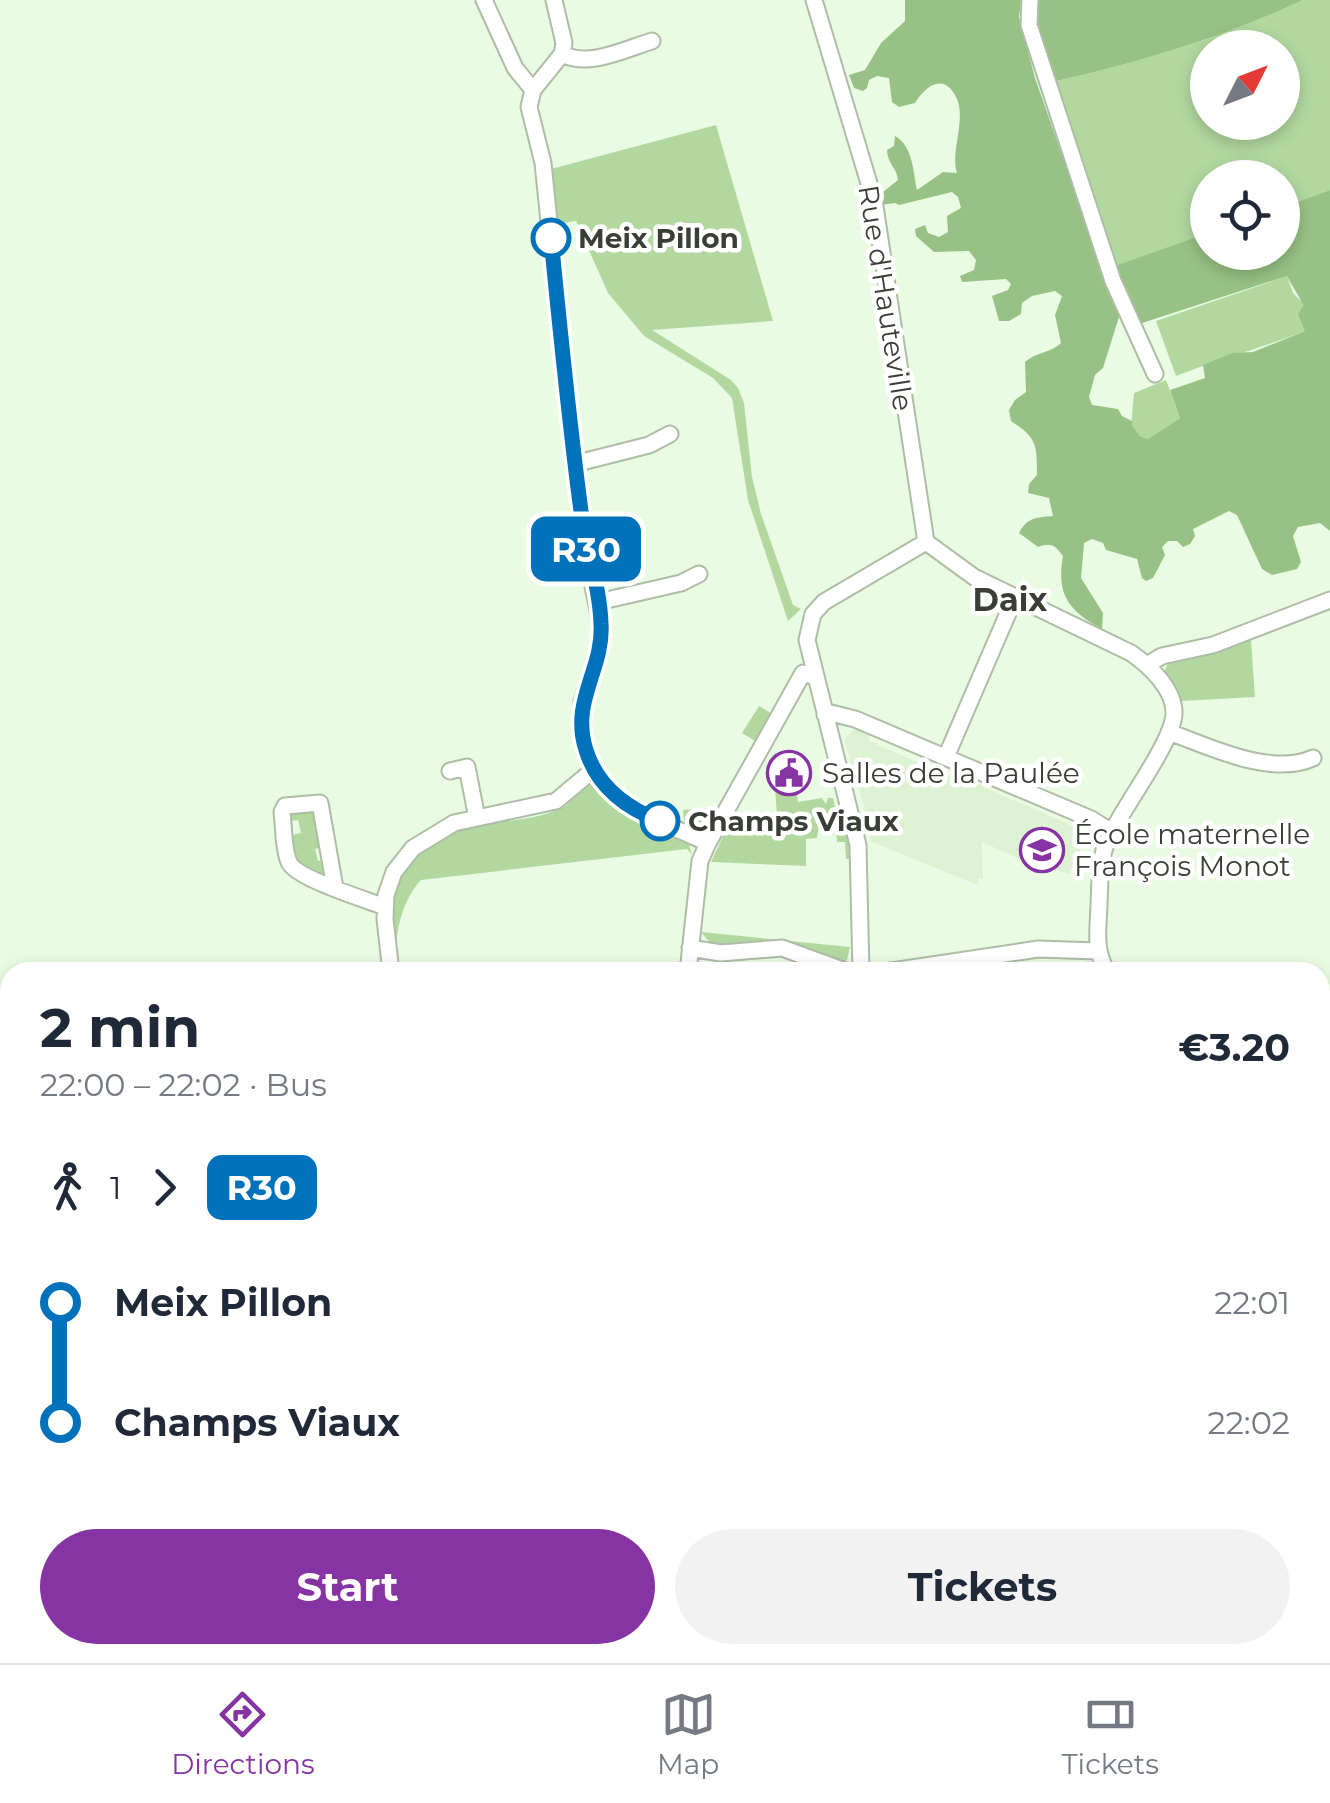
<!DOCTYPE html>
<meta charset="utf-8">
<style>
:root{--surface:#fff;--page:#f2f2f3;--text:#1f2937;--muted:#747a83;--line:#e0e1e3;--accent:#8634a3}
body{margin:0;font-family:Montserrat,sans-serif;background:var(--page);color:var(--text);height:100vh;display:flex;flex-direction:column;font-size:38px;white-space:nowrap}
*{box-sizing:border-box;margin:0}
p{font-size:32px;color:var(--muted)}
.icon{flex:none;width:55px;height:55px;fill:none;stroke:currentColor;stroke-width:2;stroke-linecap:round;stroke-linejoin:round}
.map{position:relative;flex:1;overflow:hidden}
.side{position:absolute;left:0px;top:962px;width:1330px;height:702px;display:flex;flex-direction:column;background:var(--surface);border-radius:30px 30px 0 0;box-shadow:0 5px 15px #0003}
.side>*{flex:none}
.badge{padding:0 20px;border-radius:15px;font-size:35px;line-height:65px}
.needle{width:65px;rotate:48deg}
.controls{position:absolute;left:1190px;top:30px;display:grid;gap:20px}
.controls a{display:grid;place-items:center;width:110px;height:110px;border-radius:50%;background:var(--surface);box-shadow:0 5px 15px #0003;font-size:50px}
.map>.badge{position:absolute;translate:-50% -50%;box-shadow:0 0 0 5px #fff}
.legs{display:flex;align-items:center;gap:15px;height:110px;padding:0 40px;font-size:32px}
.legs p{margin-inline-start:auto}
.headline{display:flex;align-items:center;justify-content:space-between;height:170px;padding:0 40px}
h1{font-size:55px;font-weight:700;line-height:75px}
.action{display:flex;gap:20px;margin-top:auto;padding:20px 40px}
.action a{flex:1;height:115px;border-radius:60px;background:var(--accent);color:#fff;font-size:40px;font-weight:700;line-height:115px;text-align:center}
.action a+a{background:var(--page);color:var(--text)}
ul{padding:0 40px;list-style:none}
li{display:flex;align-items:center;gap:35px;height:120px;font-size:38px}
li i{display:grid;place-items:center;width:15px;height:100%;margin:0 12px;background:currentColor}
li i::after{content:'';width:25px;height:25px;margin:-12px;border:8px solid;border-radius:50%;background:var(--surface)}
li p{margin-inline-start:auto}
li:first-child i{background:linear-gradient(#0000 50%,currentColor 0)}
li:last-child i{background:linear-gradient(currentColor 50%,#0000 0)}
.menu{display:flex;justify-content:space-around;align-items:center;height:140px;border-top:2px solid var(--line);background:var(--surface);font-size:28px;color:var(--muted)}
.menu a{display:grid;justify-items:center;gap:5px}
.menu .selected{color:var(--accent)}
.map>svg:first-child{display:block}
</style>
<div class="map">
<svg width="1330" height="1663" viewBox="0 0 1330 1663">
<rect width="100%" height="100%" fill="#eafbe3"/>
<path fill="#ddf2d3" d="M 854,729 L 869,734 L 869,741 L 924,765 L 932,765 L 931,768 L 970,786 L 973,782 L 1088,833 L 1069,874 L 1015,857 L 982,842 L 983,879 L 979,878 L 977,885 L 870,841 L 870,826 L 844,739 Z"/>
<path fill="#b2d8a0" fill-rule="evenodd" d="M 1303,0 L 1330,0 L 1330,190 L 1283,207 L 1282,178 L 1208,178 L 1207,233 L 1117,265 L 1052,82 C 1136,63 1225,37 1303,0 ZM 1208,48 L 1282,48 L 1282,122 L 1208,122 Z
M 716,125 L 773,321 L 652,330 L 731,380 L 738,388 L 744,403 L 752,477 L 761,514 L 793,605 L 801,609 L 788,621 L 748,500 L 732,398 L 713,378 L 644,336 L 608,293 L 576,221 L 557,224 L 551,169 Z
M 1287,276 L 1293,293 L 1302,302 L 1305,331 C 1262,348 1219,359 1176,376 L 1156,321 Z
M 1166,380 L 1180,418 L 1148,439 L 1140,436 L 1131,426 L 1134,393 Z
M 1251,640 L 1255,697 L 1181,701 L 1164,673 L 1167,665 Z
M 759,706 L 772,714 L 755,741 L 742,733 Z
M 591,782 L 615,805 L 616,810 L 644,826 L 648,825 L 688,841 L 692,855 L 687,849 L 421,880 C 404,899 398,922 396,947 C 387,917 389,892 407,866 C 448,807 516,834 567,805 L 567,800 Z
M 796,785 L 798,802 L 822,798 L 826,804 L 828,798 L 833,798 L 835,807 L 841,806 L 850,838 L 849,859 L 846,859 L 845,842 L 837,842 L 835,820 L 820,819 L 817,838 L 806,839 L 806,866 L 711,862 L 731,819 L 742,834 L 778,831 L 775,787 Z
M 716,807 L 702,828 L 684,823 L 683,810 Z
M 316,809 L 318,836 L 323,847 L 315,849 L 318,861 L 326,860 L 326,875 L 322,876 L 297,863 L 292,835 L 301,833 L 298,820 L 288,821 L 288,812 Z
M 701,932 L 850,947 L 847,960 L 841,963 L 711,944 Z
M 0,1474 L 10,1474 L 10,1534 L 0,1533 Z"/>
<path fill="#98c285" d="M 905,0 L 1024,0 L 1021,1 L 1019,17 L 1035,78 L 1119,317 L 1103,368 L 1095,375 L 1089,397 L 1092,405 L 1118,409 L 1122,416 L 1132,421 L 1132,426 L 1140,436 L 1148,439 L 1180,418 L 1170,390 L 1205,378 L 1203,365 L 1233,353 L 1253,352 L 1305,331 L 1298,314 L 1303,306 C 1301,298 1291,285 1287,276 L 1133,326 L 1113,271 L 1117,265 L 1207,233 L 1208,252 L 1282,252 L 1283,207 L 1330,190 L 1330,531 L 1320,523 L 1298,527 L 1293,536 L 1301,562 L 1297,569 L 1272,575 L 1262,569 L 1237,515 L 1229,511 L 1193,529 L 1195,536 L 1190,544 L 1183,547 L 1177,541 L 1168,541 L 1162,547 L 1165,555 L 1153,578 L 1146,581 L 1142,578 L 1137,559 L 1106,550 L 1103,543 L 1092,539 L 1084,543 L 1081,578 L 1103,613 L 1102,629 C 1069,611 1056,595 1063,556 C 1055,545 1051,542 1038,547 L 1019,533 C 1028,516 1037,518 1053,516 L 1049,498 L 1028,493 L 1029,484 L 1037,475 C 1037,445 1037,438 1011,421 L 1009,410 L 1015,400 L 1026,392 L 1025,362 C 1036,352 1051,353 1061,343 L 1055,315 L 1062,296 L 1055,291 L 1032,296 L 1022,303 L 1021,314 L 1009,321 L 999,321 L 992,296 L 1008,290 L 1011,284 L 1006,279 L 962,282 L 960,276 L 974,270 L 976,260 L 969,251 L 934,252 L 916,236 L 915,229 L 925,225 L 928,233 L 939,237 L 948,232 L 947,216 L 961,208 L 958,197 L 952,192 L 899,205 L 895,203 L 880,205 L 878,196 L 898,180 C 897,168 887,163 887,150 L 894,146 L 895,136 C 913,146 913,171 917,190 L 943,172 L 957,173 C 950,153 966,120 957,99 C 945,72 926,85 915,103 L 899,107 L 892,102 L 889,78 L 877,76 L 869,80 L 867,88 L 863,91 L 854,88 L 849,75 L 865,70 L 881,43 L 905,21 Z
M 1036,0 L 1303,0 C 1225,37 1136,63 1052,82 L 1035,30 Z"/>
<path fill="#7fa86c" d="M 861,1655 L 959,1655 L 963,1663 L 862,1663 Z"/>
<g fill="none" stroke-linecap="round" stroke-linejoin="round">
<defs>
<path id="minor" d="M 484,0 L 515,68 L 533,90
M 554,0 L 564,43 L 562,54 L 533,90 L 529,107 L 543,163 L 574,464 L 587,557 L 601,625 L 598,653 L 582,702 L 584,744 L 593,770 L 618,799 L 640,813 L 708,843
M 814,0 L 874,200 L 926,542
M 1030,0 L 1029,25 L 1113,281 L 1155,374
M 562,54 C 589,68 625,49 652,41
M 574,464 L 649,445 L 670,434
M 926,542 L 974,577 L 1131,653 C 1150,666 1175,690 1174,714 C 1172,745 1120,810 1106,844 C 1099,863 1100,885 1099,905 C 1098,932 1094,948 1107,972
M 598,602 L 681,583 L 699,574
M 1147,665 L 1162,656 L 1213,645 L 1330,600
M 825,715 L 831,713 L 855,719 L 1091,819 L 1112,832
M 1169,732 C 1210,747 1271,777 1313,758
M 946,757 L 1015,597
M 450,771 L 467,767 L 477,818
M 335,888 L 320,803 L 285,806 L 282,812 C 284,827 283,848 289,862 C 295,878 367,900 385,907
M 690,948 L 721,953 L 782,948 L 848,972
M 391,972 L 385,919 L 386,895 L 394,872 L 413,848 L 454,823 L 556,801 L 593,770
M 688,972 L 700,861 L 708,843 L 803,673 L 815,677
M 861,972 L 858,845 L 807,640 L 813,614 L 824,602 L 926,542
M 885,972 L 1038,949 L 1097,951
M 1320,1059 L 1330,1059
M 1320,1156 L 1330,1158
M 1320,1397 L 1330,1396
M 1320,1407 L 1330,1406
M 838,1655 L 838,1663
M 1311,1655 L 1311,1663
M 401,1663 L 410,1655
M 720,1663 L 722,1655"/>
<path id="highway" d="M 0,1467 L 10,1467
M 0,1542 L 10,1542
M 135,1655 L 142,1663"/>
</defs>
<use href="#minor" stroke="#adbda6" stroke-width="19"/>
<use href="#highway" stroke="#fff" stroke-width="26"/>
<use href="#minor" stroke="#fff" stroke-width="15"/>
<use href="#highway" stroke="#8dcc6d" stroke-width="22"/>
</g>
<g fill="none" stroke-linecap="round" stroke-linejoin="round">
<defs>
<path id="line-1" d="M 551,238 C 560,330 569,421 581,511 C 586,548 600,587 601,624 C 604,669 570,701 586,750 C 597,786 626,808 660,821"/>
</defs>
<use href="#line-1" stroke="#fff" stroke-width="22"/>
<use href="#line-1" stroke="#0072bc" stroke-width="15"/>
</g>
<defs>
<symbol id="civic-ring" viewBox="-11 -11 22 22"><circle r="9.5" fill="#fff" stroke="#8634a3" stroke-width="1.5"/><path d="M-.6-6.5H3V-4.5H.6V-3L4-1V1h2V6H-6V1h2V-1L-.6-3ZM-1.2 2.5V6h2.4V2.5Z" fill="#8634a3"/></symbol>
<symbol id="school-ring" viewBox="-11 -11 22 22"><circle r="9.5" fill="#fff" stroke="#8634a3" stroke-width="1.5"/><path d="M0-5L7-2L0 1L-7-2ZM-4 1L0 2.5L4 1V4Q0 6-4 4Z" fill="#8634a3"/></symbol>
</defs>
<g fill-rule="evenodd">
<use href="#civic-ring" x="764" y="748" width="50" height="50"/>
<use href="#school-ring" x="1017" y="825" width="50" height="50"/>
</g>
<g fill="#fff" stroke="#0072bc" stroke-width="5">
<circle cx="551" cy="238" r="18"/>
<circle cx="660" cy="821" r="18"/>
</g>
<g text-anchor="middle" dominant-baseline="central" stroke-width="9" stroke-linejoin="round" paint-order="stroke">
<g font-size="28" font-weight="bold" fill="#393f36" stroke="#fff" text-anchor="start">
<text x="578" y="238">Meix Pillon</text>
<text x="688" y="821">Champs Viaux</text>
</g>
<g font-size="28" fill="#393f36" stroke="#fff">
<text transform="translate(886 298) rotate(81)">Rue d'Hauteville</text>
</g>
<g font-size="28" fill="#393f36" stroke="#fff" text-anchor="start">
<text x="822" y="773">Salles de la Paulée</text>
<text x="1074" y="834">École maternelle<tspan x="1074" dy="32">François Monot</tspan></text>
</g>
<g font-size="32" font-weight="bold" fill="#393f36" stroke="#fff">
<text x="1010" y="599">Daix</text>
</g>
</g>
</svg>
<div class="controls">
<a><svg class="needle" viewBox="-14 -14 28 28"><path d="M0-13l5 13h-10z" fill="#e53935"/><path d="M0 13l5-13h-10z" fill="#747a83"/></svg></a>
<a><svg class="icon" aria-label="locate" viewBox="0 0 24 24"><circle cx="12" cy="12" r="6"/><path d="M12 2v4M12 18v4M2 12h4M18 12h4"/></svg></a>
</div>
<b class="badge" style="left:586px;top:549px;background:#0072bc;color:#fff">R30</b>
<section class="side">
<div class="headline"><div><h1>2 min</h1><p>22:00 – 22:02 · Bus</p></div><b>€3.20</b></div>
<div class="legs"><svg class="icon" aria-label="walk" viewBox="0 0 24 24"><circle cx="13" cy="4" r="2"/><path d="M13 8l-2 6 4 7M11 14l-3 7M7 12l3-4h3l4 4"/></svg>1<svg class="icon" aria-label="forward" viewBox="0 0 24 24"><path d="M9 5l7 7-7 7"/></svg><b class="badge" style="background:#0072bc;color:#fff">R30</b></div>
<ul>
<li><i style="color:#0072bc"></i><b>Meix Pillon</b><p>22:01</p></li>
<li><i style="color:#0072bc"></i><b>Champs Viaux</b><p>22:02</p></li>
</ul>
<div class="action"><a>Start</a><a>Tickets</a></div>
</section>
</div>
<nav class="menu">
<a class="selected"><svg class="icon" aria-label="directions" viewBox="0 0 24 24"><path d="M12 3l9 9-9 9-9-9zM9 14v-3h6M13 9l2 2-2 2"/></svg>Directions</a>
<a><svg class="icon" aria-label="map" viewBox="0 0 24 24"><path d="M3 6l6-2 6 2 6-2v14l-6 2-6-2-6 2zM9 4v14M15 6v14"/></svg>Map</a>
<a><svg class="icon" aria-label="tickets" viewBox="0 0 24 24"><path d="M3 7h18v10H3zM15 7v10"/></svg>Tickets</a>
</nav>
